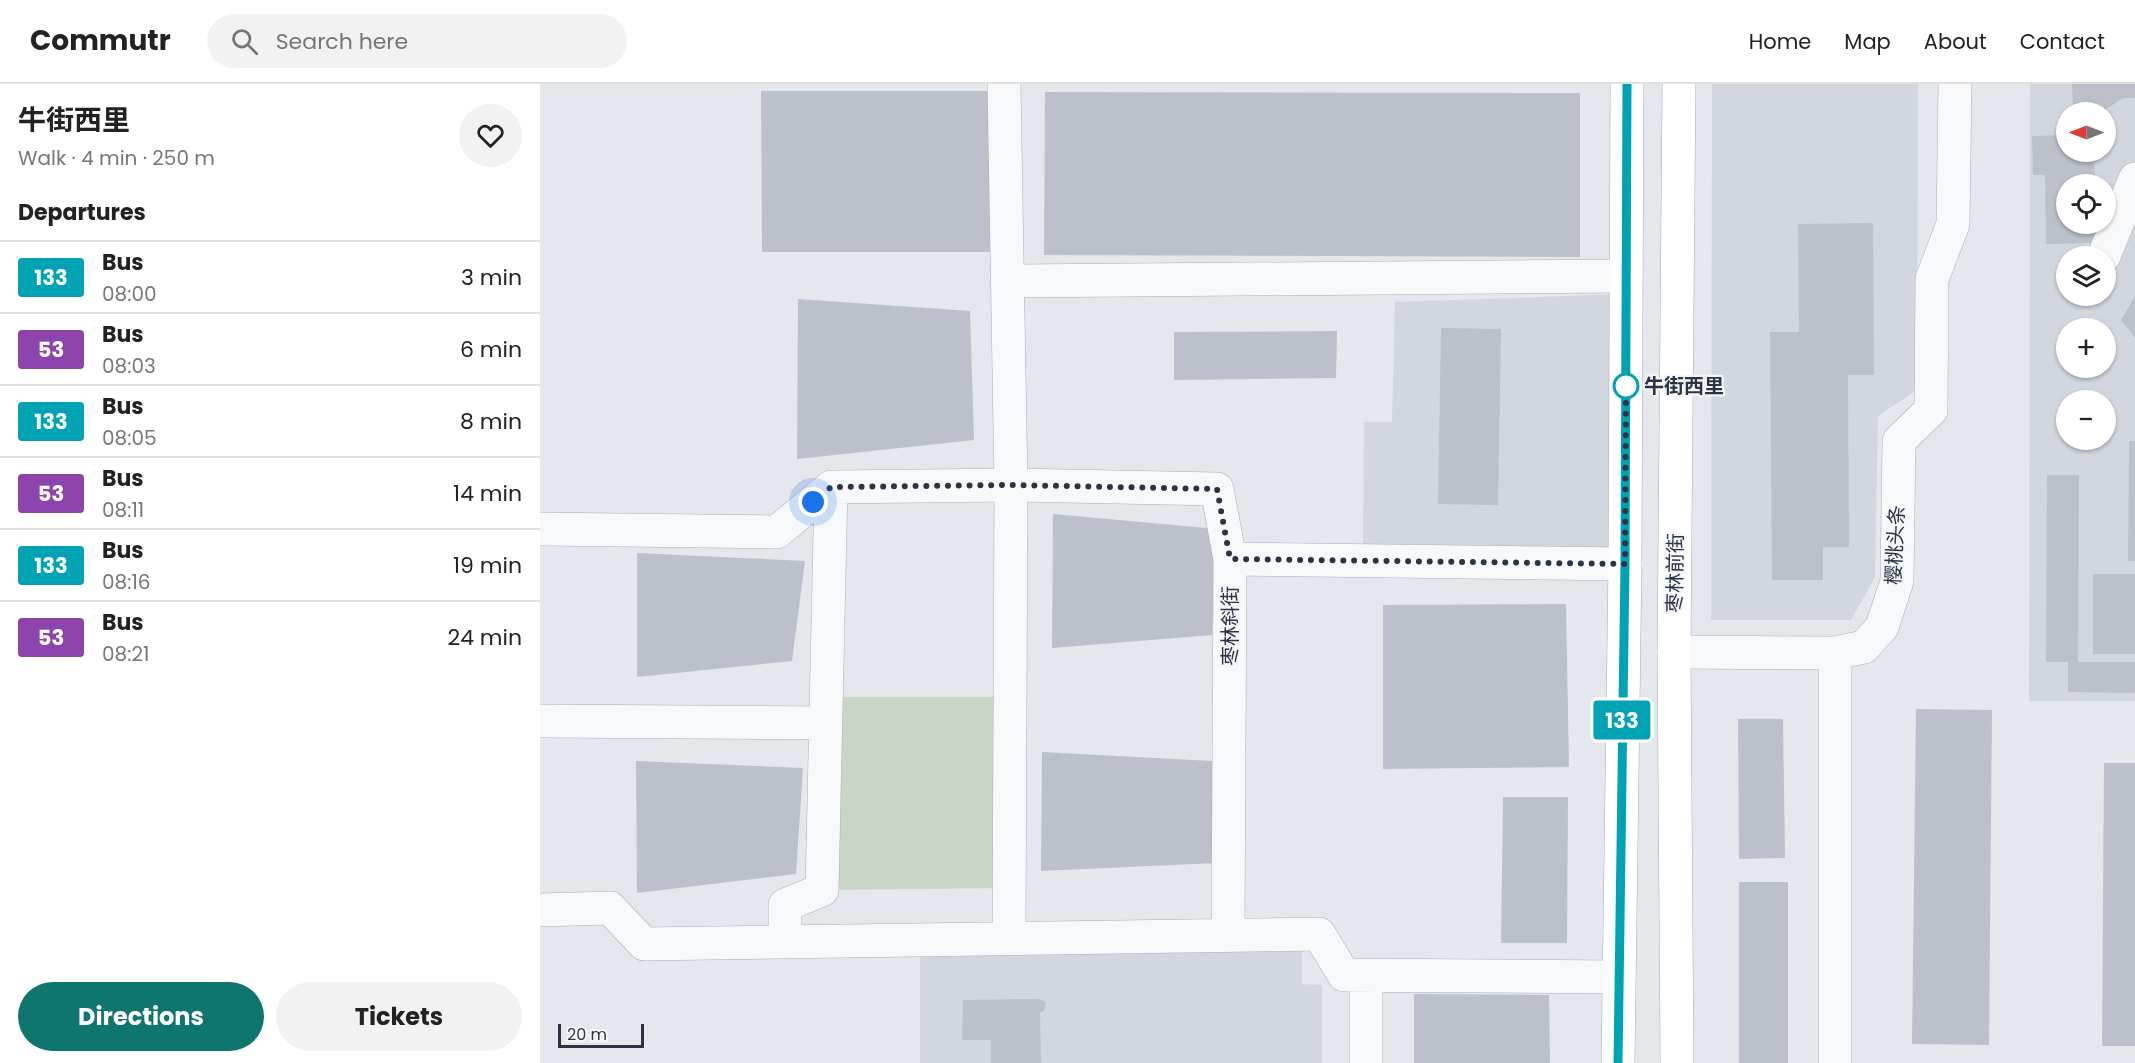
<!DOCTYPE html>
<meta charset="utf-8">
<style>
:root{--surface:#fff;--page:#f2f2f2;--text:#222;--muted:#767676;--line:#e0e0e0;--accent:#0f766e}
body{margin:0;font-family:Poppins,"Noto Sans SC",sans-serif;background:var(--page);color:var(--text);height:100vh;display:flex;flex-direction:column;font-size:22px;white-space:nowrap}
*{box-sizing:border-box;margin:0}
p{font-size:20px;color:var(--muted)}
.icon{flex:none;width:33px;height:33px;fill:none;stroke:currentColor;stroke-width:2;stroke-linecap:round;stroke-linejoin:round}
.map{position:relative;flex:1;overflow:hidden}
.panel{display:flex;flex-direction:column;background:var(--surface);width:540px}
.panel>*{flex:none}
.badge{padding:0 12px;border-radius:4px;font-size:21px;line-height:39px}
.needle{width:39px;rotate:270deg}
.fabs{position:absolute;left:1516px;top:18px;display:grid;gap:12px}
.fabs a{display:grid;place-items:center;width:60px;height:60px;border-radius:50%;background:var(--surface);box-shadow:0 2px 4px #0004;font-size:30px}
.scale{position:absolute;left:18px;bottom:15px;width:86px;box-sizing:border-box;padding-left:6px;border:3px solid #2b3445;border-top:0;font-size:16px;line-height:21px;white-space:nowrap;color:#2b3445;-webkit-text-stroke:4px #f4f6f9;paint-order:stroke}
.you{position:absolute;width:30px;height:30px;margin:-15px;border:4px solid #fff;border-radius:50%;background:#1a73e8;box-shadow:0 0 0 9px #1a73e833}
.map>.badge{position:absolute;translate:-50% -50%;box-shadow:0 0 0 3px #fff}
h2{padding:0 18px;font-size:22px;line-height:54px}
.round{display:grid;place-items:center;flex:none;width:63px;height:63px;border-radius:32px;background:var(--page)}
.head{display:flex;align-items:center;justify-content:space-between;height:102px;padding:0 18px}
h1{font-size:28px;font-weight:700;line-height:45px}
.cta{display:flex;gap:12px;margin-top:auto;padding:12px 18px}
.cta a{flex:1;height:69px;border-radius:36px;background:var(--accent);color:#fff;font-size:24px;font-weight:700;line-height:69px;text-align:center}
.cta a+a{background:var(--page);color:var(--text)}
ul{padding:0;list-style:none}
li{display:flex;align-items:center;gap:18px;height:72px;padding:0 18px;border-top:2px solid var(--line)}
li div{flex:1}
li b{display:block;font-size:22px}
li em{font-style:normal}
li .badge{min-width:66px;font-weight:700;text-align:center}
header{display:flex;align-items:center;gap:36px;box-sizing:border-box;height:84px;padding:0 30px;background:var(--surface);border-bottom:2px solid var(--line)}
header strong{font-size:28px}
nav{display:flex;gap:33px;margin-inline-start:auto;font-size:21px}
.search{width:420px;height:54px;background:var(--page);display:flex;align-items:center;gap:15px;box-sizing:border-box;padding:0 21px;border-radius:33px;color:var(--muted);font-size:22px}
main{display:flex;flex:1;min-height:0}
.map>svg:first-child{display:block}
</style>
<header>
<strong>Commutr</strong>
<div class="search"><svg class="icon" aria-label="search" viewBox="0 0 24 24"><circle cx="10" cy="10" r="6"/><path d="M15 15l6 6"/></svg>Search here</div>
<nav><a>Home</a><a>Map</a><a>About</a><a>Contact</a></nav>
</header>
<main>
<section class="panel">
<div class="head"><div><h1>牛街西里</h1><p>Walk · 4 min · 250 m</p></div><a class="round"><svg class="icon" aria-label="heart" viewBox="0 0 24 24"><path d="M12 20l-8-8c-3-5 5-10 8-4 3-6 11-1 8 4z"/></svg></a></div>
<h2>Departures</h2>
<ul>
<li><span class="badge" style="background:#00a3b4;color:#fff">133</span><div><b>Bus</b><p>08:00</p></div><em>3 min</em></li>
<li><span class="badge" style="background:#8e44ad;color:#fff">53</span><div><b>Bus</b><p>08:03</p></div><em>6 min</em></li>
<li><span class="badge" style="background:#00a3b4;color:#fff">133</span><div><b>Bus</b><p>08:05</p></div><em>8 min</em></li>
<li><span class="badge" style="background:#8e44ad;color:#fff">53</span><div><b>Bus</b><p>08:11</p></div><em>14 min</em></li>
<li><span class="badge" style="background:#00a3b4;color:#fff">133</span><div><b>Bus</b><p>08:16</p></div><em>19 min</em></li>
<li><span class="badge" style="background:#8e44ad;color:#fff">53</span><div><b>Bus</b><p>08:21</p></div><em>24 min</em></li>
</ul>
<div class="cta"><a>Directions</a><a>Tickets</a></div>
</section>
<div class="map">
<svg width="1595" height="979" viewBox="0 0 1595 979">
<rect width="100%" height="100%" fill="#e4e7ec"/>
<path fill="#d2d6de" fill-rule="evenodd" d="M 1172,0 L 1378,0 L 1377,306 L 1338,332 L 1335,493 L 1311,536 L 1171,536 Z
M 1490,0 L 1595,0 L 1595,617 L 1489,617 ZM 1527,28 L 1566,28 L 1566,68 L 1527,68 ZM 1527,100 L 1566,100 L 1566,140 L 1527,140 ZM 1527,172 L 1566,172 L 1566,212 L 1527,212 ZM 1527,244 L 1566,244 L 1566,284 L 1527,284 ZM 1527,316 L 1566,316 L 1566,356 L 1527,356 Z
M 1086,210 L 1085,480 L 823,477 L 824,338 L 852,338 L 855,218 Z
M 380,863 L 762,863 L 762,900 L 782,901 L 782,979 L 380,979 Z"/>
<path fill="#c9d6c5" d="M 286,613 L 470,613 L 469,804 L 282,806 Z"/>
<path fill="#bbc0ca" d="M 1532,0 L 1595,0 L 1595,14 L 1583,14 L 1562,28 L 1533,28 Z
M 221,7 L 450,7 L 450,168 L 222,168 Z
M 505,8 L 1040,9 L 1040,173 L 504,171 Z
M 1527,51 L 1527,68 L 1554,68 L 1555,100 L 1527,100 L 1527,140 L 1555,140 L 1555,159 L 1506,160 L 1505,91 L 1493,91 L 1492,52 Z
M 1333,139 L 1334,291 L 1308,291 L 1309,463 L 1283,463 L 1283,496 L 1232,496 L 1230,248 L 1259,248 L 1258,140 Z
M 1595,212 L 1595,254 L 1581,236 Z
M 258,215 L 430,227 L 434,356 L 257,375 Z
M 901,244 L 961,245 L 958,421 L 898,420 Z
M 797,247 L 796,294 L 634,296 L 634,248 Z
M 1589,357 L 1595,357 L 1595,477 L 1588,477 Z
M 1507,391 L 1539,391 L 1538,578 L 1595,578 L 1595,609 L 1528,608 L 1528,578 L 1506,578 Z
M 513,430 L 677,445 L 672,551 L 512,564 Z
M 97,469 L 265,477 L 252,577 L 97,593 Z
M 1553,490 L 1595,490 L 1595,570 L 1553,570 Z
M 1026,520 L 1029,683 L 843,685 L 843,521 Z
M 1376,625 L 1452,626 L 1449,961 L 1372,960 Z
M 1198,635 L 1243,635 L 1245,774 L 1199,775 Z
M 502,668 L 672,677 L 676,779 L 501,787 Z
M 96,677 L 263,684 L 256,790 L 97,809 Z
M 1564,679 L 1595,679 L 1595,962 L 1562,962 Z
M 963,713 L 1028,713 L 1027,859 L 961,859 Z
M 1199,798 L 1248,798 L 1248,979 L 1199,979 Z
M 874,910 L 1009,911 L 1010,979 L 874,979 Z
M 500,915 L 506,919 L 504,927 L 500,928 L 501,979 L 451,979 L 451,956 L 422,956 L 423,916 Z"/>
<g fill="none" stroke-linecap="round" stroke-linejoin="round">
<defs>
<path id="minor" d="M 1564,172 L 1595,95
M 468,197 L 1086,192
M 0,445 L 237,448 L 291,403 L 471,401 L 464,0
M 690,475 L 1085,480
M 1134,568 L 1295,569
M 0,637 L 286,639
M 0,826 L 70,824 L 104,860 L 779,850 L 804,891 L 1079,893
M 469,854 L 471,401 L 677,405 L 690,475 L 688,850
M 245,858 L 245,821 L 282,806 L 291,403
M 826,892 L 826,979
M 1295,979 L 1295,569 L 1324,563 L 1342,543 L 1357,497 L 1359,357 L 1391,326 L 1392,195 L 1413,140 L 1415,0"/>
<path id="major" d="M 1078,979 L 1085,480 L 1087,0
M 1137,979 L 1134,568 L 1139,0"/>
</defs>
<use href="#minor" stroke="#a9aeb7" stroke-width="34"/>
<use href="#major" stroke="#a3abb8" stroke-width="34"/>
<use href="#minor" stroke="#f7f8fa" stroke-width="33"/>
<use href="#major" stroke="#fff" stroke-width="33"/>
</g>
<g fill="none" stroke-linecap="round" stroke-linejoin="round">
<defs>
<path id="line" d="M 1078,979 L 1085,480 L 1087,0"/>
</defs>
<use href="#line" stroke="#fff" stroke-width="14"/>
<use href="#line" stroke="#00a3b4" stroke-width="9"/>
<path stroke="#2b3445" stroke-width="6" stroke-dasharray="0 10.8" d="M 273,418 L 291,403 L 471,401 L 677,405 L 690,475 L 1085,480 L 1086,302"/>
</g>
<circle fill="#fff" stroke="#00a3b4" stroke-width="3" cx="1086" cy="302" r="12"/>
<g text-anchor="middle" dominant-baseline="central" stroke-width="4.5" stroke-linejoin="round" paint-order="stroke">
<g font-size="20" font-weight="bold" fill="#2b3445" stroke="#f4f6f9" text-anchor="start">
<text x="1104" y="302">牛街西里</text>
</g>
<g font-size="20" fill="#2b3445" stroke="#f4f6f9">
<text transform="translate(1355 461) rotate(-87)">樱桃头条</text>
<text transform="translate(1135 489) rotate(-89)">枣林前街</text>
<text transform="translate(690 542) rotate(-90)">枣林斜街</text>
</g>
</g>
</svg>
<div class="fabs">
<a><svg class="needle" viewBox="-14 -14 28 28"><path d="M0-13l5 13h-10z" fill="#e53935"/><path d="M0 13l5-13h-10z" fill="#767676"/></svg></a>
<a><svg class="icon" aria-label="locate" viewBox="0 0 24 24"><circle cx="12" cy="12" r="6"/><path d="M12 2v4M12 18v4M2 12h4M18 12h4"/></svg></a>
<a><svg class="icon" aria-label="layers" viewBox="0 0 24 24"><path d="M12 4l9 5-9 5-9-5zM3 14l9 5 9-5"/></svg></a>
<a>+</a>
<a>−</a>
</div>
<div class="scale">20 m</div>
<div class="you" style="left:273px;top:418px"></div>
<b class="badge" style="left:1082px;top:636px;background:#00a3b4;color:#fff">133</b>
</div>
</main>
